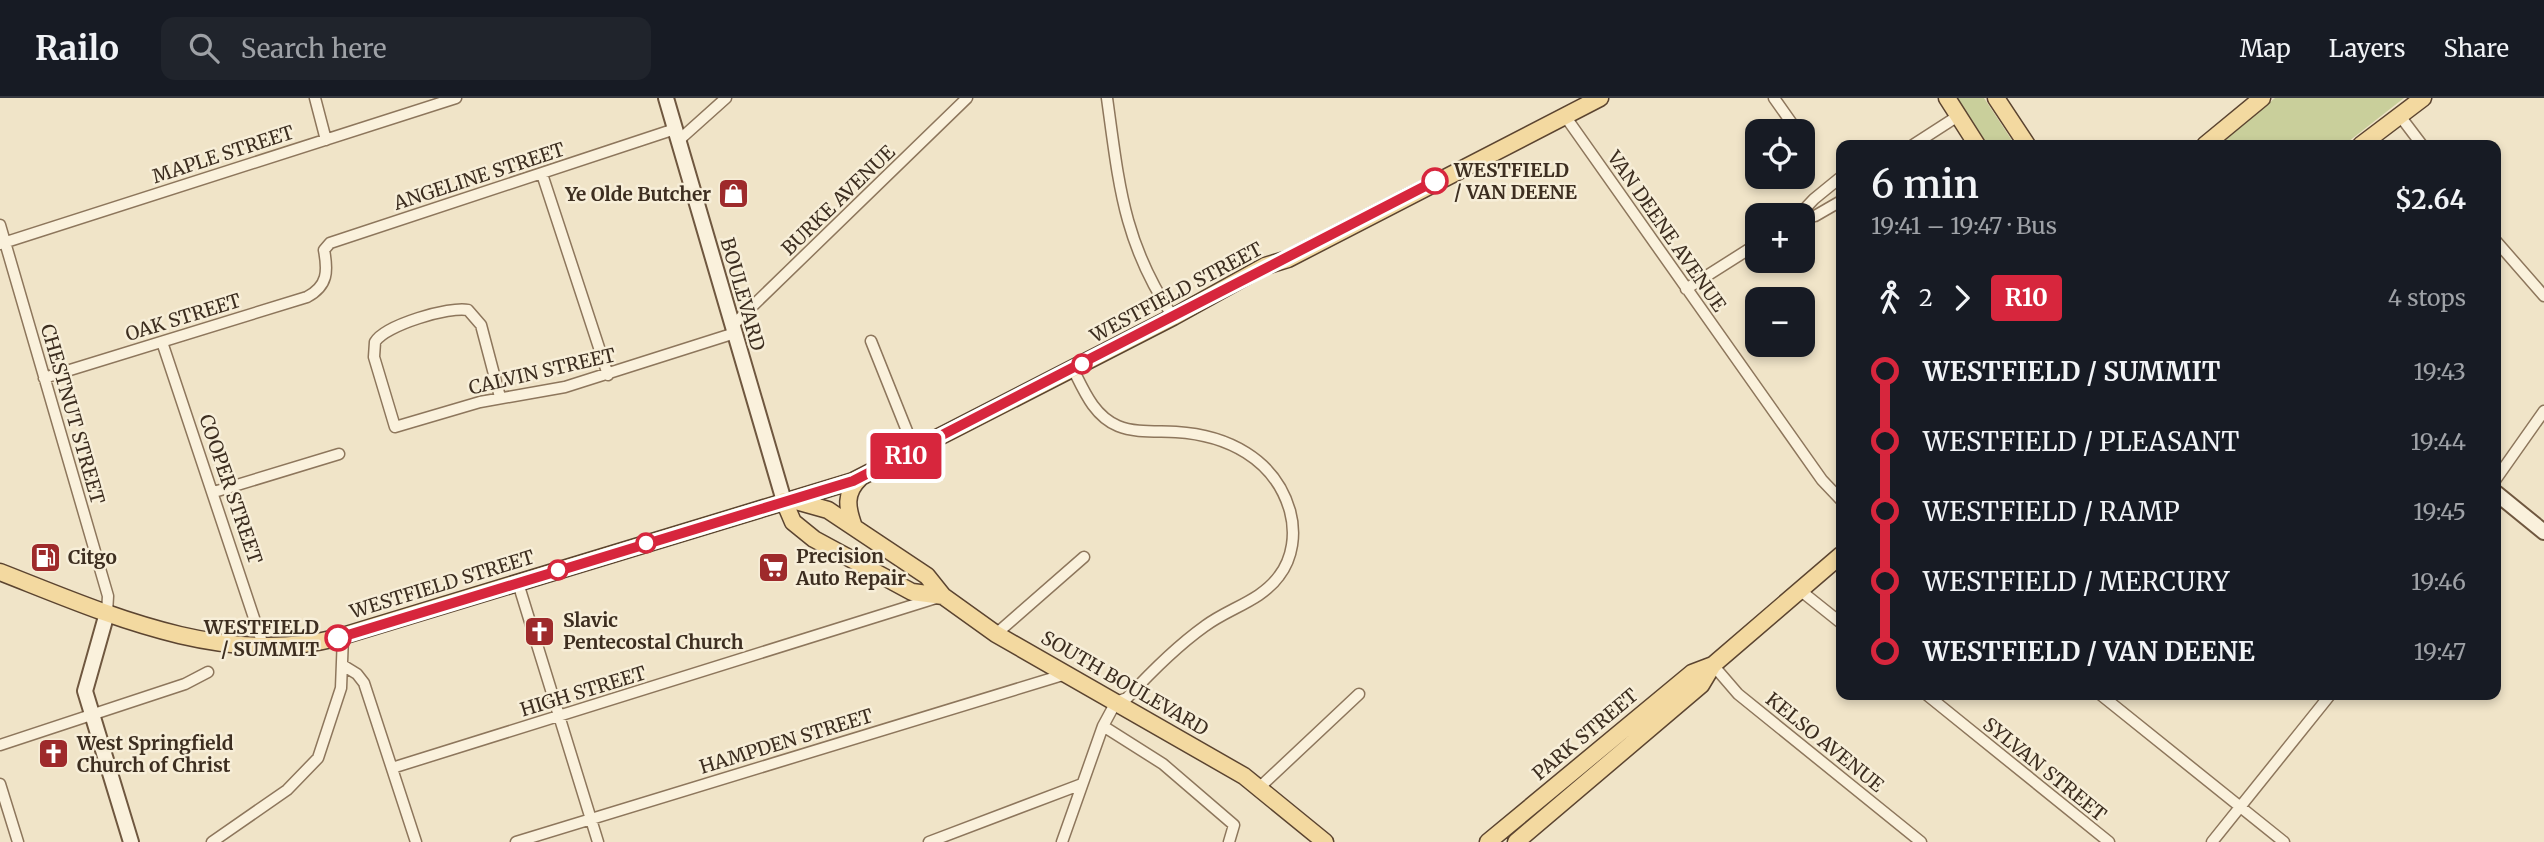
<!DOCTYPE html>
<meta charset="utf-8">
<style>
:root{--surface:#171b24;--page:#20242c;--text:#f1f3f6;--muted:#9ea1a6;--line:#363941}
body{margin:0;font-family:Merriweather,serif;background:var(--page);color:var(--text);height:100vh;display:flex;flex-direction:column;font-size:26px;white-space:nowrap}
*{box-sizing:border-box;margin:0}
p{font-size:23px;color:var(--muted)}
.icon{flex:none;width:38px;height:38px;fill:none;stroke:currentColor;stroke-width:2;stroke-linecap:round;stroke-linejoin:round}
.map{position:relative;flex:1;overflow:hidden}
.panel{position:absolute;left:1836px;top:42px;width:665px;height:560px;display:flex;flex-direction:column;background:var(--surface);border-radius:14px;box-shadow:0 4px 10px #0003}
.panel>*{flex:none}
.badge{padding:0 14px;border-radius:5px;font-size:24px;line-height:46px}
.controls{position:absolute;left:1745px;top:21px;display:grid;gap:14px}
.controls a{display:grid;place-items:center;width:70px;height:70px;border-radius:14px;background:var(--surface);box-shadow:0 4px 10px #0003;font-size:35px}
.map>.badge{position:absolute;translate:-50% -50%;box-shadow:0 0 0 4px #fff}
.legs{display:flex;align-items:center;gap:10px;height:77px;padding:0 35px;font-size:23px}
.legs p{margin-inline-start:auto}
.headline{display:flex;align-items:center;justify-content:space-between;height:119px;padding:0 35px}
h1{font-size:38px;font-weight:600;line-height:52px}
ul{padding:0 35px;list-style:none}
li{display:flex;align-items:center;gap:24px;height:70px;font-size:26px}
li i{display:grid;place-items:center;width:10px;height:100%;margin:0 9px;background:currentColor}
li i::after{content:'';width:18px;height:18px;margin:-9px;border:5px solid;border-radius:50%;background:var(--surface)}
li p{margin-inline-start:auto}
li:first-child i{background:linear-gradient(#0000 50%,currentColor 0)}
li:last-child i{background:linear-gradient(currentColor 50%,#0000 0)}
header{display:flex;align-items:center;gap:42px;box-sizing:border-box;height:98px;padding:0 35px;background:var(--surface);border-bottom:2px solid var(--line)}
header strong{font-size:33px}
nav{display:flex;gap:38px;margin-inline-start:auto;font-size:24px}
.search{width:490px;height:63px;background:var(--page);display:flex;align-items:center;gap:18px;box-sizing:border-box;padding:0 24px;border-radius:14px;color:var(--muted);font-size:26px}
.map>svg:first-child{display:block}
</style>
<header>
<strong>Railo</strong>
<div class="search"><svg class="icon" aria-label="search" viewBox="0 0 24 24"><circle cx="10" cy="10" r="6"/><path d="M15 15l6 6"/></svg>Search here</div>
<nav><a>Map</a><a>Layers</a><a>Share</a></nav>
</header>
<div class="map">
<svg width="2544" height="744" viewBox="0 0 2544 744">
<rect width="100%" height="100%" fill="#f0e4c8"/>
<path fill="#c9cf9b" d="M 1957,0 L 1984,0 L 2015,47 L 1988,47 Z
M 2275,0 L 2404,0 L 2344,47 L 2219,47 Z"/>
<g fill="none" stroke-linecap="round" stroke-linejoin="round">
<defs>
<path id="minor" d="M 315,0 L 326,42
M 1107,0 C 1119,86 1123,144 1173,219
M 1774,0 L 1793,27
M 1565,18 L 1822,382 L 1841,402
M 2400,18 L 2422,47
M 678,43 L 726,0
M 1913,47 L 1958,18
M 542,76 L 608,277
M 1799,117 L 1814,101 L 1841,79
M 1802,121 L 1815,118 L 1841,103
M 0,127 L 108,498 L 107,515
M 2496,143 L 2544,198
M 0,146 L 456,0
M 1686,191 L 1757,146
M 732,228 L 967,0
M 871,243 L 915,353
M 162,244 L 264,550
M 44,280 L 307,199 C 328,188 328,173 324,152 L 330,145 L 675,31
M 500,299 L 481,227 L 468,212 C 450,208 385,227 375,244 L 374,259 L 395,329 L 480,304 L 565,289 L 735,235
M 2496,381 L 2544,313
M 214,394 L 339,356
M 518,485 L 598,744
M 1801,493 L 1841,525
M 996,536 L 1084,459
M 1713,567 L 1738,596 L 1921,744
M 344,568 L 357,576 L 364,585 L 416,744
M 1927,597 L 2109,744
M 2101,597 L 2284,744
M 1103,628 L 1163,666 L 1234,727 L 1229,744
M 0,647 L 185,586 L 208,574
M 392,670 L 936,500
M 0,686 L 18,744
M 1260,689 L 1359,596
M 212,744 L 287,692 L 318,660 L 341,590 L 343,538
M 516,744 L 1066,576
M 929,744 L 1082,686
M 1062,744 L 1103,628 L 1116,604 L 1127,600 C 1150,575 1177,548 1205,528 C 1229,510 1261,503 1279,478 C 1293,460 1296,435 1290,413 C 1275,360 1226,337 1176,334 C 1157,333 1135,335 1118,328 C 1094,318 1084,293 1073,271
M 2212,744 L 2330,597"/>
<path id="secondary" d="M 666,0 L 784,403
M 2496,395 L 2544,434
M 107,515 L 85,593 L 131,744"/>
<path id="primary" d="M 1947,0 L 1977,47
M 1996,0 L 2027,47
M 2205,47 L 2262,0
M 2361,47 L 2423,0
M 784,403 L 793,424 L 814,441 L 912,494 L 943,498
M 796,403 L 828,412 L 927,478 L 943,498 L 996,536 L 1244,678 L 1325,744
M 854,429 C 847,410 844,395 860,380
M 0,474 C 105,515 222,569 336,540 L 853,383 L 1173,219 L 1265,168 L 1288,161 L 1600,0
M 1488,744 L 1692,575 L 1713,567
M 1516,744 L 1701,587 L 1713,567 L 1841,457"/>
</defs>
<use href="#minor" stroke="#8d765c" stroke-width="13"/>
<use href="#secondary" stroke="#6f573f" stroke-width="18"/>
<use href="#primary" stroke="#5b4430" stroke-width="19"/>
<use href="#minor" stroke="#faf1dc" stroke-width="10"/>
<use href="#secondary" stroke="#faf1dc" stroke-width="14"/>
<use href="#primary" stroke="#f3d9a0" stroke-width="16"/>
</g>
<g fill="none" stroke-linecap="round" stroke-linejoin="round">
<defs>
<path id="line-1" d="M 338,540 L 853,383 L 1435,83"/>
</defs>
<use href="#line-1" stroke="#fff" stroke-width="16"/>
<use href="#line-1" stroke="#d7263d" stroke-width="10"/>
</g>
<defs>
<symbol id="shop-square" viewBox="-11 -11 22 22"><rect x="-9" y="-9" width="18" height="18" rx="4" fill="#9e2a2b" stroke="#f7eed8"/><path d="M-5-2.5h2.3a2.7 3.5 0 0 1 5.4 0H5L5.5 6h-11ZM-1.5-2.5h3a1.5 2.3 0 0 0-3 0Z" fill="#fff"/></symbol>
<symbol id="fuel-square" viewBox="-11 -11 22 22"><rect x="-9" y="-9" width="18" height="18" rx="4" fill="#9e2a2b" stroke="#f7eed8"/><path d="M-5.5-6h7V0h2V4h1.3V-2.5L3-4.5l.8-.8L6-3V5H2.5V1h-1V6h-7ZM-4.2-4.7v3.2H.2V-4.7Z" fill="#fff"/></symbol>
<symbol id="supermarket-square" viewBox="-11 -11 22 22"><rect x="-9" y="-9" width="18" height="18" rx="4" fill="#9e2a2b" stroke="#f7eed8"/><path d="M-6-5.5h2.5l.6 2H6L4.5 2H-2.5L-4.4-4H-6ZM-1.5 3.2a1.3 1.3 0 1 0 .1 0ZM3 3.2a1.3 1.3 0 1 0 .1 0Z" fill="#fff"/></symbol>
<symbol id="church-square" viewBox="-11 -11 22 22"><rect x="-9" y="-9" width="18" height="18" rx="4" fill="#9e2a2b" stroke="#f7eed8"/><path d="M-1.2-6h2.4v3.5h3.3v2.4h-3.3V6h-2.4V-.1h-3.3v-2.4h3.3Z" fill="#fff"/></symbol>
</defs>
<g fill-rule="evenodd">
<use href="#shop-square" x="716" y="78" width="35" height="35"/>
<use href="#fuel-square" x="28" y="442" width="35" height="35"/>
<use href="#supermarket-square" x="756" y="452" width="35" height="35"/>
<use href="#church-square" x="522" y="516" width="35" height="35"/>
<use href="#church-square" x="36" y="638" width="35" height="35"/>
</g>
<g fill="#fff" stroke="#d7263d" stroke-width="3.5">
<circle cx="1435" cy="83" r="12"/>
<circle cx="1082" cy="266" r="9"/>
<circle cx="646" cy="445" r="9"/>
<circle cx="558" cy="472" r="9"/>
<circle cx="338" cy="540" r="12"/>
</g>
<g text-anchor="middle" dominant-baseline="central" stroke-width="5" stroke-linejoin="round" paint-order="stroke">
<g font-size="19" fill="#3d2e20" stroke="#f7eed8">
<text transform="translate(223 56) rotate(-18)">MAPLE STREET</text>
<text transform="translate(479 78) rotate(-18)">ANGELINE STREET</text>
<text transform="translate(838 102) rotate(-44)">BURKE AVENUE</text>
<text transform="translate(1667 133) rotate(55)">VAN DEENE AVENUE</text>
<text transform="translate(1176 194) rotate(-28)">WESTFIELD STREET</text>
<text transform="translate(743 196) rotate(74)">BOULEVARD</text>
<text transform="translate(183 219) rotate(-17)">OAK STREET</text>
<text transform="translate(542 273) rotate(-13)">CALVIN STREET</text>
<text transform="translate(73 316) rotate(74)">CHESTNUT STREET</text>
<text transform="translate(231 391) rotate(71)">COOPER STREET</text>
<text transform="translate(442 486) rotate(-17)">WESTFIELD STREET</text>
<text transform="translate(1125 585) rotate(30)">SOUTH BOULEVARD</text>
<text transform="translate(583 593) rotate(-17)">HIGH STREET</text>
<text transform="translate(1585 636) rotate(-40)">PARK STREET</text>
<text transform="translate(786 643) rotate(-17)">HAMPDEN STREET</text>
<text transform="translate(1825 644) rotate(39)">KELSO AVENUE</text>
<text transform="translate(2045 671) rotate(39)">SYLVAN STREET</text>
</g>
<g font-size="19" font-weight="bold" fill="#3d2e20" stroke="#f7eed8" text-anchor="start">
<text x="1454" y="72">WESTFIELD<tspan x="1454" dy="22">/ VAN DEENE</tspan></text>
<text x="319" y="529" text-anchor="end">WESTFIELD<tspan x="319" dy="22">/ SUMMIT</tspan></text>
</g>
<g font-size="19" font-weight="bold" fill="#3d2e20" stroke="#f7eed8" text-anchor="start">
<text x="711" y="96" text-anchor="end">Ye Olde Butcher</text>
<text x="796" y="458">Precision<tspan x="796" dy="22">Auto Repair</tspan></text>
<text x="68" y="459">Citgo</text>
<text x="563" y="522">Slavic<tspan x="563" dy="22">Pentecostal Church</tspan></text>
<text x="77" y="645">West Springfield<tspan x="77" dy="22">Church of Christ</tspan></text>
</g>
</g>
</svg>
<div class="controls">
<a><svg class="icon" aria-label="locate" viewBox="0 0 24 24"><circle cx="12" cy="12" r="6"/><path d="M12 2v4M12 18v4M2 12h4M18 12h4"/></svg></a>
<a>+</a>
<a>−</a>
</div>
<b class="badge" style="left:906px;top:358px;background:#d7263d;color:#fff">R10</b>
<section class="panel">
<div class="headline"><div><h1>6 min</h1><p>19:41 – 19:47 · Bus</p></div><b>$2.64</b></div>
<div class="legs"><svg class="icon" aria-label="walk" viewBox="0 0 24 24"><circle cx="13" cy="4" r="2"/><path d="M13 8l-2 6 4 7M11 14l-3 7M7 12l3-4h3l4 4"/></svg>2<svg class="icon" aria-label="forward" viewBox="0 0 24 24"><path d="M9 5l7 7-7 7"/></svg><b class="badge" style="background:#d7263d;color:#fff">R10</b><p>4 stops</p></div>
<ul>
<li><i style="color:#d7263d"></i><b>WESTFIELD / SUMMIT</b><p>19:43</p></li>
<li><i style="color:#d7263d"></i><span>WESTFIELD / PLEASANT</span><p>19:44</p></li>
<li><i style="color:#d7263d"></i><span>WESTFIELD / RAMP</span><p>19:45</p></li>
<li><i style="color:#d7263d"></i><span>WESTFIELD / MERCURY</span><p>19:46</p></li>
<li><i style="color:#d7263d"></i><b>WESTFIELD / VAN DEENE</b><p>19:47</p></li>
</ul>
</section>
</div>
